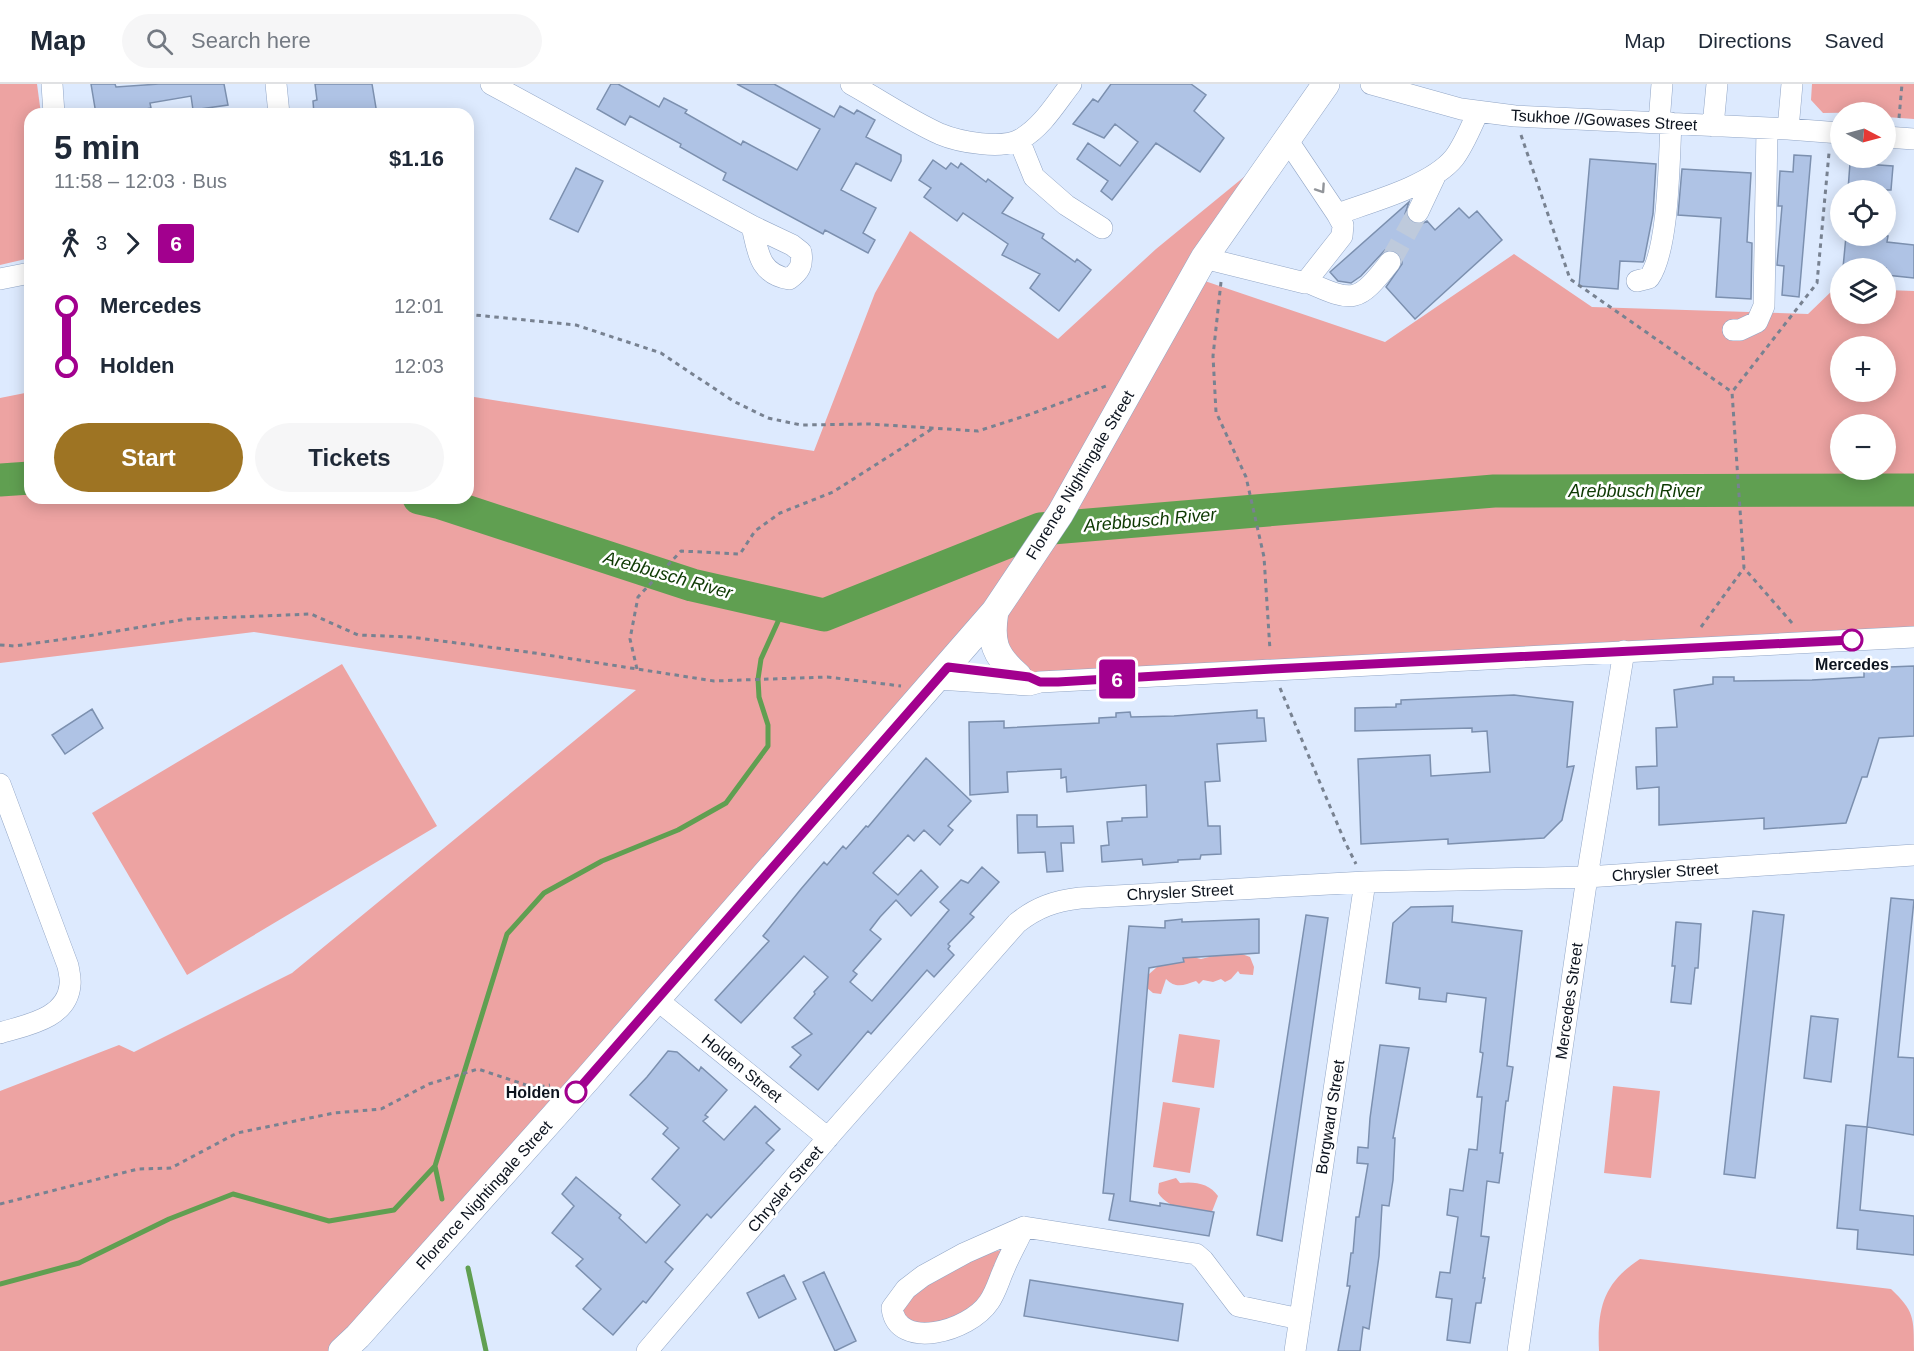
<!DOCTYPE html>
<meta charset="utf-8">
<style>
:root{--surface:#fff;--page:#f6f6f7;--text:#1f2937;--muted:#747a83;--line:#e0e1e3;--accent:#9e7423}
body{margin:0;font-family:Arial,sans-serif;background:var(--page);color:var(--text);height:100vh;display:flex;flex-direction:column;font-size:22px;white-space:nowrap}
*{box-sizing:border-box;margin:0}
p{font-size:20px;color:var(--muted)}
.icon{flex:none;width:33px;height:33px;fill:none;stroke:currentColor;stroke-width:2;stroke-linecap:round;stroke-linejoin:round}
.map{position:relative;flex:1;overflow:hidden}
.side{position:absolute;left:24px;top:24px;width:450px;height:396px;display:flex;flex-direction:column;background:var(--surface);border-radius:18px;box-shadow:0 3px 15px #0003}
.side>*{flex:none}
.badge{padding:0 12px;border-radius:4px;font-size:21px;line-height:39px}
.needle{width:39px;rotate:96deg}
.controls{position:absolute;left:1830px;top:18px;display:grid;gap:12px}
.controls a{display:grid;place-items:center;width:66px;height:66px;border-radius:50%;background:var(--surface);box-shadow:0 3px 15px #0003;font-size:30px}
.map>.badge{position:absolute;translate:-50% -50%;box-shadow:0 0 0 3px #fff}
.legs{display:flex;align-items:center;gap:9px;height:66px;padding:0 30px;font-size:20px}
.legs p{margin-inline-start:auto}
.headline{display:flex;align-items:center;justify-content:space-between;height:102px;padding:0 30px}
h1{font-size:33px;font-weight:700;line-height:45px}
.action{display:flex;gap:12px;margin-top:auto;padding:12px 30px}
.action a{flex:1;height:69px;border-radius:36px;background:var(--accent);color:#fff;font-size:24px;font-weight:700;line-height:69px;text-align:center}
.action a+a{background:var(--page);color:var(--text)}
ul{padding:0 30px;list-style:none}
li{display:flex;align-items:center;gap:21px;height:60px;font-size:22px}
li i{display:grid;place-items:center;width:9px;height:100%;margin:0 8px;background:currentColor}
li i::after{content:'';width:15px;height:15px;margin:-8px;border:4px solid;border-radius:50%;background:var(--surface)}
li p{margin-inline-start:auto}
li:first-child i{background:linear-gradient(#0000 50%,currentColor 0)}
li:last-child i{background:linear-gradient(currentColor 50%,#0000 0)}
header{display:flex;align-items:center;gap:36px;box-sizing:border-box;height:84px;padding:0 30px;background:var(--surface);border-bottom:2px solid var(--line)}
header strong{font-size:28px}
nav{display:flex;gap:33px;margin-inline-start:auto;font-size:21px}
.search{width:420px;height:54px;background:var(--page);display:flex;align-items:center;gap:15px;box-sizing:border-box;padding:0 21px;border-radius:33px;color:var(--muted);font-size:22px}
.map>svg:first-child{display:block}
</style>
<header>
<strong>Map</strong>
<div class="search"><svg class="icon" aria-label="search" viewBox="0 0 24 24"><circle cx="10" cy="10" r="6"/><path d="M15 15l6 6"/></svg>Search here</div>
<nav><a>Map</a><a>Directions</a><a>Saved</a></nav>
</header>
<div class="map">
<svg width="1914" height="1267" viewBox="0 0 1914 1267">
<rect width="100%" height="100%" fill="#ddeafe"/>
<path fill="#eda3a2" fill-rule="evenodd" d="M 0,0 L 37,0 L 41,30 L 30,30 L 30,174 L 0,181 Z
M 1812,0 L 1914,0 L 1914,35 L 1886,33 L 1886,28 L 1823,29 L 1811,16 Z
M 1288,57 L 1193,193 L 1385,258 L 1514,170 L 1592,223 L 1808,230 L 1836,203 L 1840,203 L 1840,230 L 1886,230 L 1886,206 L 1914,207 L 1914,553 L 1018,592 L 992,546 L 342,1267 L 0,1267 L 0,1007 L 119,961 L 134,968 L 292,889 L 636,606 L 254,548 L 0,579 L 0,314 L 30,308 L 30,414 L 468,414 L 468,312 L 814,367 L 875,209 L 910,147 L 1058,255 L 1156,165 ZM 1840,262 L 1886,262 L 1886,308 L 1840,308 ZM 1840,340 L 1886,340 L 1886,386 L 1840,386 Z
M 342,580 L 437,742 L 187,891 L 92,729 Z
M 1234,867 L 1250,873 L 1254,883 L 1253,891 L 1240,890 L 1238,887 L 1231,895 L 1225,898 L 1221,895 L 1213,898 L 1203,896 L 1199,900 L 1196,897 C 1184,901 1176,905 1166,895 L 1161,910 L 1153,909 L 1147,904 L 1148,891 L 1166,875 L 1193,873 L 1201,875 Z
M 1179,950 L 1220,956 L 1214,1004 L 1172,998 Z
M 1613,1002 L 1660,1007 L 1651,1094 L 1604,1089 Z
M 1163,1018 L 1200,1024 L 1190,1089 L 1153,1083 Z
M 1176,1094 L 1180,1099 C 1195,1097 1210,1100 1218,1112 L 1211,1130 C 1191,1126 1171,1127 1158,1109 L 1159,1099 Z
M 1007,1164 L 985,1219 L 918,1251 L 894,1236 L 910,1201 L 961,1178 Z
M 1640,1175 L 1891,1205 C 1914,1227 1914,1233 1914,1267 L 1599,1267 C 1597,1225 1603,1199 1640,1175 Z"/>
<g fill="none" stroke-linecap="round" stroke-linejoin="round">
<path stroke="#609f51" stroke-width="5" d="M 435,1082 L 442,1115
M 468,1184 L 486,1267
M 0,1200 L 79,1179 L 169,1135 L 233,1110 L 329,1137 L 394,1126 L 435,1082 L 507,850 L 544,809 L 602,777 L 678,746 L 726,719 L 768,662 L 768,641 L 759,613 L 758,595 L 761,575 L 785,522"/>
<path stroke="#609f51" stroke-width="33" d="M 0,396 L 30,394
M 419,414 L 441,419 L 692,501 L 824,531 L 1040,445 L 1494,407 L 1914,406"/>
</g>
<path fill="#afc3e5" stroke="#7c90af" stroke-width="1.5" d="M 91,0 L 115,0 L 116,3 L 159,0 L 224,0 L 228,21 L 193,26 L 191,12 L 150,19 L 151,24 L 130,28 L 130,30 L 96,30 Z
M 315,0 L 372,0 L 377,30 L 314,30 L 313,17 L 317,16 Z
M 611,0 L 618,0 L 659,23 L 664,14 L 687,26 L 685,29 L 741,61 L 743,57 L 797,86 L 820,45 L 737,0 L 774,0 L 834,33 L 840,22 L 854,30 L 857,26 L 875,36 L 866,53 L 901,71 L 901,77 L 891,97 L 856,79 L 841,106 L 876,124 L 863,149 L 875,156 L 868,169 L 825,146 L 823,150 L 723,96 L 726,89 L 680,63 L 681,60 L 630,32 L 625,41 L 597,25 Z
M 1111,0 L 1191,0 L 1206,11 L 1194,27 L 1224,54 L 1200,88 L 1156,59 L 1112,116 L 1101,107 L 1108,97 L 1077,75 L 1088,59 L 1120,82 L 1138,58 L 1115,40 L 1104,54 L 1073,40 L 1093,15 L 1098,18 Z
M 1794,71 L 1811,72 L 1799,213 L 1782,211 L 1784,182 L 1777,181 L 1782,122 L 1778,122 L 1780,87 L 1793,88 Z
M 1590,75 L 1656,80 L 1653,130 L 1644,176 L 1643,178 L 1620,177 L 1618,205 L 1579,202 Z
M 933,76 L 946,85 L 951,79 L 958,84 L 961,79 L 986,98 L 988,95 L 1013,114 L 1002,129 L 1044,150 L 1042,154 L 1075,178 L 1077,175 L 1091,186 L 1059,227 L 1030,204 L 1040,190 L 1002,171 L 1008,160 L 963,129 L 957,137 L 924,113 L 931,104 L 919,96 Z
M 1850,79 L 1893,82 L 1891,106 L 1848,106 Z
M 576,84 L 603,97 L 578,148 L 550,135 Z
M 1682,85 L 1751,89 L 1747,158 L 1752,159 L 1751,215 L 1716,213 L 1721,134 L 1678,131 Z
M 1409,118 L 1405,130 L 1408,136 L 1413,140 L 1420,141 L 1427,137 L 1435,146 L 1459,124 L 1469,134 L 1477,127 L 1502,156 L 1415,235 L 1386,203 L 1402,180 L 1402,173 L 1397,168 L 1391,165 L 1385,166 L 1361,192 L 1351,199 L 1338,197 L 1330,188 Z
M 1846,152 L 1888,152 L 1887,158 L 1914,161 L 1914,194 L 1886,191 L 1886,184 L 1843,184 Z
M 1914,582 L 1914,652 L 1879,654 L 1867,693 L 1862,693 L 1846,739 L 1764,745 L 1764,734 L 1659,741 L 1659,703 L 1637,705 L 1636,683 L 1657,682 L 1656,644 L 1677,643 L 1674,606 L 1713,600 L 1713,593 L 1734,593 L 1734,597 L 1812,596 L 1864,593 L 1864,584 Z
M 1514,611 L 1573,618 L 1567,683 L 1574,682 L 1562,736 L 1544,754 L 1448,760 L 1448,755 L 1361,760 L 1358,675 L 1430,671 L 1431,692 L 1490,688 L 1487,647 L 1472,648 L 1472,644 L 1355,647 L 1355,624 L 1396,623 L 1396,620 L 1401,620 L 1401,616 Z
M 92,625 L 103,644 L 65,670 L 52,651 Z
M 1257,626 L 1257,634 L 1264,634 L 1266,657 L 1217,660 L 1220,697 L 1205,698 L 1208,742 L 1220,742 L 1221,770 L 1201,771 L 1200,775 L 1178,776 L 1178,778 L 1143,781 L 1142,775 L 1102,778 L 1101,762 L 1109,761 L 1107,738 L 1122,737 L 1122,734 L 1147,733 L 1146,701 L 1067,708 L 1066,693 L 1061,694 L 1061,685 L 1007,688 L 1008,708 L 970,711 L 969,638 L 1004,637 L 1004,644 L 1099,639 L 1099,634 L 1116,633 L 1116,629 L 1130,628 L 1131,633 L 1174,632 Z
M 926,674 L 971,717 L 948,742 L 953,746 L 940,761 L 924,746 L 914,757 L 908,751 L 873,789 L 898,811 L 921,786 L 938,803 L 911,832 L 896,816 L 880,833 L 870,846 L 881,855 L 853,887 L 857,890 L 850,898 L 872,917 L 949,826 L 940,818 L 961,796 L 968,799 L 982,783 L 999,798 L 970,830 L 974,833 L 948,860 L 950,862 L 948,865 L 954,871 L 934,893 L 927,886 L 871,950 L 868,947 L 818,1006 L 790,983 L 801,971 L 792,963 L 812,950 L 794,934 L 815,910 L 814,908 L 828,893 L 804,872 L 741,939 L 715,916 L 769,857 L 763,852 L 801,805 L 824,778 L 827,781 L 843,762 L 846,765 L 866,742 L 868,743 Z
M 1017,731 L 1037,731 L 1037,743 L 1073,742 L 1074,759 L 1061,759 L 1063,787 L 1047,788 L 1045,768 L 1018,769 Z
M 1891,814 L 1914,816 L 1898,973 L 1914,974 L 1914,1051 L 1867,1043 Z
M 1453,822 L 1452,838 L 1522,847 L 1507,982 L 1513,983 L 1508,1017 L 1506,1017 L 1500,1069 L 1503,1069 L 1499,1099 L 1487,1097 L 1481,1152 L 1489,1153 L 1483,1194 L 1485,1194 L 1481,1219 L 1476,1219 L 1470,1259 L 1447,1256 L 1452,1215 L 1436,1213 L 1440,1188 L 1450,1189 L 1458,1133 L 1447,1131 L 1450,1105 L 1463,1107 L 1469,1065 L 1477,1066 L 1482,1013 L 1477,1013 L 1483,969 L 1480,968 L 1486,914 L 1447,909 L 1446,918 L 1419,915 L 1420,904 L 1386,899 L 1393,839 L 1411,823 Z
M 1753,827 L 1784,831 L 1755,1094 L 1724,1090 Z
M 1306,831 L 1328,834 L 1282,1157 L 1257,1151 Z
M 1182,835 L 1182,838 L 1259,835 L 1259,869 L 1183,874 L 1184,878 L 1149,884 L 1130,1117 L 1160,1122 L 1160,1119 L 1214,1128 L 1209,1152 L 1109,1136 L 1114,1110 L 1103,1109 L 1129,842 L 1165,844 L 1165,837 Z
M 1676,838 L 1701,840 L 1698,884 L 1695,884 L 1691,920 L 1671,918 L 1675,882 L 1672,882 Z
M 1811,932 L 1838,935 L 1831,998 L 1804,994 Z
M 1380,961 L 1409,964 L 1393,1054 L 1395,1054 L 1393,1096 L 1389,1122 L 1382,1121 L 1379,1172 L 1369,1245 L 1363,1243 L 1360,1267 L 1338,1267 L 1350,1202 L 1347,1202 L 1351,1169 L 1353,1169 L 1356,1133 L 1359,1133 L 1368,1080 L 1357,1079 L 1358,1063 L 1368,1064 L 1370,1034 Z
M 668,967 L 677,968 L 699,987 L 701,983 L 727,1006 L 705,1031 L 708,1033 L 703,1037 L 724,1056 L 755,1022 L 780,1045 L 766,1059 L 774,1066 L 711,1134 L 707,1130 L 665,1178 L 673,1185 L 646,1219 L 643,1217 L 613,1251 L 583,1225 L 601,1205 L 576,1182 L 583,1175 L 552,1149 L 574,1122 L 562,1110 L 576,1093 L 621,1131 L 619,1134 L 646,1159 L 680,1121 L 652,1095 L 679,1064 L 663,1050 L 668,1044 L 630,1011 L 647,993 Z
M 1846,1041 L 1867,1043 L 1860,1126 L 1914,1132 L 1914,1171 L 1857,1165 L 1858,1146 L 1837,1144 Z
M 824,1188 L 856,1257 L 835,1267 L 803,1198 Z
M 784,1191 L 796,1215 L 759,1234 L 747,1209 Z
M 1030,1196 L 1183,1220 L 1178,1257 L 1024,1232 Z"/>
<g fill="none" stroke-linecap="round" stroke-linejoin="round">
<path stroke="#becadc" stroke-width="21" stroke-dasharray="21 10" stroke-linecap="butt" d="M 1390,178 L 1418,128"/>
<defs>
<path id="minor" d="M 52,0 L 54,30
M 276,0 L 279,30
M 491,0 L 752,142 L 792,161 L 801,168 C 803,181 800,187 789,195 C 759,190 758,168 752,142
M 851,0 C 880,16 909,36 940,50 C 959,58 1003,66 1021,55 C 1043,42 1056,19 1071,0
M 1371,0 L 1461,25 L 1515,32 L 1788,45 L 1840,49
M 1659,39 L 1662,0
M 1713,42 L 1717,0
M 1788,45 L 1792,0
M 1886,53 L 1914,55
M 1019,56 L 1034,93 L 1066,121 L 1102,144
M 1418,128 L 1436,90
M 1337,130 C 1371,118 1431,102 1454,74 C 1464,61 1471,43 1478,28
M 1204,174 L 1305,199 L 1342,152 L 1343,141 L 1337,130 L 1288,57
M 0,195 L 30,189
M 1637,197 L 1649,194 C 1669,166 1669,76 1671,39
M 1307,198 C 1354,219 1358,219 1390,178
M 1733,246 L 1740,246 L 1757,238 L 1764,222 L 1767,44
M 938,595 L 1029,601 L 1040,598 L 1914,553
M 0,700 L 68,882 C 69,888 71,895 70,901 C 67,935 26,941 0,949
M 656,915 L 828,1054
M 1024,1143 C 1018,1157 1010,1170 1004,1185 C 999,1196 996,1208 989,1218 C 969,1248 897,1267 892,1224 L 906,1205 L 923,1192 L 965,1169 L 1024,1143 L 1196,1170 L 1203,1176 L 1238,1222 L 1300,1235
M 647,1267 L 832,1049 L 1017,839 C 1037,823 1055,817 1080,814 L 1365,798 L 1587,793 L 1914,771
M 1295,1267 L 1365,798
M 1518,1267 L 1587,793 L 1624,567"/>
<path id="major" d="M 995,527 C 990,558 994,571 1018,592
M 342,1267 L 358,1252 L 589,993 L 995,527 L 1060,430 L 1204,174 L 1326,0"/>
</defs>
<use href="#minor" stroke="#92a6c6" stroke-width="22"/>
<use href="#major" stroke="#92a6c6" stroke-width="28"/>
<path stroke="#788291" stroke-width="3" stroke-dasharray="4.5 4.5" stroke-linecap="butt" d="M 1899,34 L 1902,0
M 1521,51 L 1570,195 L 1732,308
M 1221,198 L 1213,272 L 1216,328 L 1246,393 L 1264,473 L 1270,566
M 468,234 L 475,231 L 576,241 L 661,269 L 733,317 L 768,334 L 801,341 L 869,340 L 978,347 L 1031,330 L 1106,302
M 1792,539 L 1744,484 L 1732,308 L 1817,199 L 1829,69
M 1701,543 L 1744,484
M 0,561 L 15,562 L 94,551 L 187,535 L 311,530 L 358,551 L 410,553 L 528,568 L 714,597 L 827,593 L 901,602
M 637,585 L 630,555 L 638,513 L 681,467 L 740,470 L 755,447 L 780,429 L 833,408 L 935,343
M 1280,604 L 1345,758 L 1356,780
M 0,1120 L 138,1085 L 171,1084 L 237,1049 L 334,1029 L 381,1025 L 429,1000 L 478,985 L 535,1004 L 550,1001"/>
<use href="#minor" stroke="#fff" stroke-width="21"/>
<use href="#major" stroke="#fff" stroke-width="27"/>
</g>
<defs><path id="oneway-chevron" d="M-2-3.5L2.5 0L-2 3.5" fill="none" stroke-width="1.6" stroke-linecap="round" stroke-linejoin="round" transform="scale(1.5)"/></defs>
<use stroke="#92959a" href="#oneway-chevron" transform="translate(1321 105) rotate(56)"/>
<g fill="none" stroke-linecap="round" stroke-linejoin="round">
<defs>
<path id="line-1" d="M 576,1008 L 948,583 L 1029,593 L 1040,598 L 1058,598 L 1272,585 L 1852,556"/>
</defs>
<use href="#line-1" stroke="#fff" stroke-width="14"/>
<use href="#line-1" stroke="#a2008e" stroke-width="9"/>
</g>
<g fill="#fff" stroke="#a2008e" stroke-width="3">
<circle cx="1852" cy="556" r="10"/>
<circle cx="576" cy="1008" r="10"/>
</g>
<g text-anchor="middle" dominant-baseline="central" stroke-width="5" stroke-linejoin="round" paint-order="stroke">
<g font-size="16" fill="#0c131e" stroke="#fff">
<text transform="translate(1604 36) rotate(3)">Tsukhoe //Gowases Street</text>
<text transform="translate(1080 391) rotate(-59)">Florence Nightingale Street</text>
<text transform="translate(1665 788) rotate(-4)">Chrysler Street</text>
<text transform="translate(1180 808) rotate(-3)">Chrysler Street</text>
<text transform="translate(1569 917) rotate(-82)">Mercedes Street</text>
<text transform="translate(742 984) rotate(39)">Holden Street</text>
<text transform="translate(1330 1033) rotate(-81)">Borgward Street</text>
<text transform="translate(785 1105) rotate(-50)">Chrysler Street</text>
<text transform="translate(484 1111) rotate(-48)">Florence Nightingale Street</text>
</g>
<g font-size="16" font-weight="bold" fill="#0c131e" stroke="#fff">
<text x="1852" y="580">Mercedes</text>
<text x="560" y="1008" text-anchor="end">Holden</text>
</g>
<g font-size="18" font-style="italic" fill="#0d3902" stroke="#fff">
<text x="1635" y="407">Arebbusch River</text>
<text transform="translate(1150 436) rotate(-5)">Arebbusch River</text>
<text transform="translate(668 491) rotate(16)">Arebbusch River</text>
</g>
</g>
</svg>
<div class="controls">
<a><svg class="needle" viewBox="-14 -14 28 28"><path d="M0-13l5 13h-10z" fill="#e53935"/><path d="M0 13l5-13h-10z" fill="#747a83"/></svg></a>
<a><svg class="icon" aria-label="locate" viewBox="0 0 24 24"><circle cx="12" cy="12" r="6"/><path d="M12 2v4M12 18v4M2 12h4M18 12h4"/></svg></a>
<a><svg class="icon" aria-label="layers" viewBox="0 0 24 24"><path d="M12 4l9 5-9 5-9-5zM3 14l9 5 9-5"/></svg></a>
<a>+</a>
<a>−</a>
</div>
<b class="badge" style="left:1117px;top:595px;background:#a2008e;color:#fff">6</b>
<section class="side">
<div class="headline"><div><h1>5 min</h1><p>11:58 – 12:03 · Bus</p></div><b>$1.16</b></div>
<div class="legs"><svg class="icon" aria-label="walk" viewBox="0 0 24 24"><circle cx="13" cy="4" r="2"/><path d="M13 8l-2 6 4 7M11 14l-3 7M7 12l3-4h3l4 4"/></svg>3<svg class="icon" aria-label="forward" viewBox="0 0 24 24"><path d="M9 5l7 7-7 7"/></svg><b class="badge" style="background:#a2008e;color:#fff">6</b></div>
<ul>
<li><i style="color:#a2008e"></i><b>Mercedes</b><p>12:01</p></li>
<li><i style="color:#a2008e"></i><b>Holden</b><p>12:03</p></li>
</ul>
<div class="action"><a>Start</a><a>Tickets</a></div>
</section>
</div>
